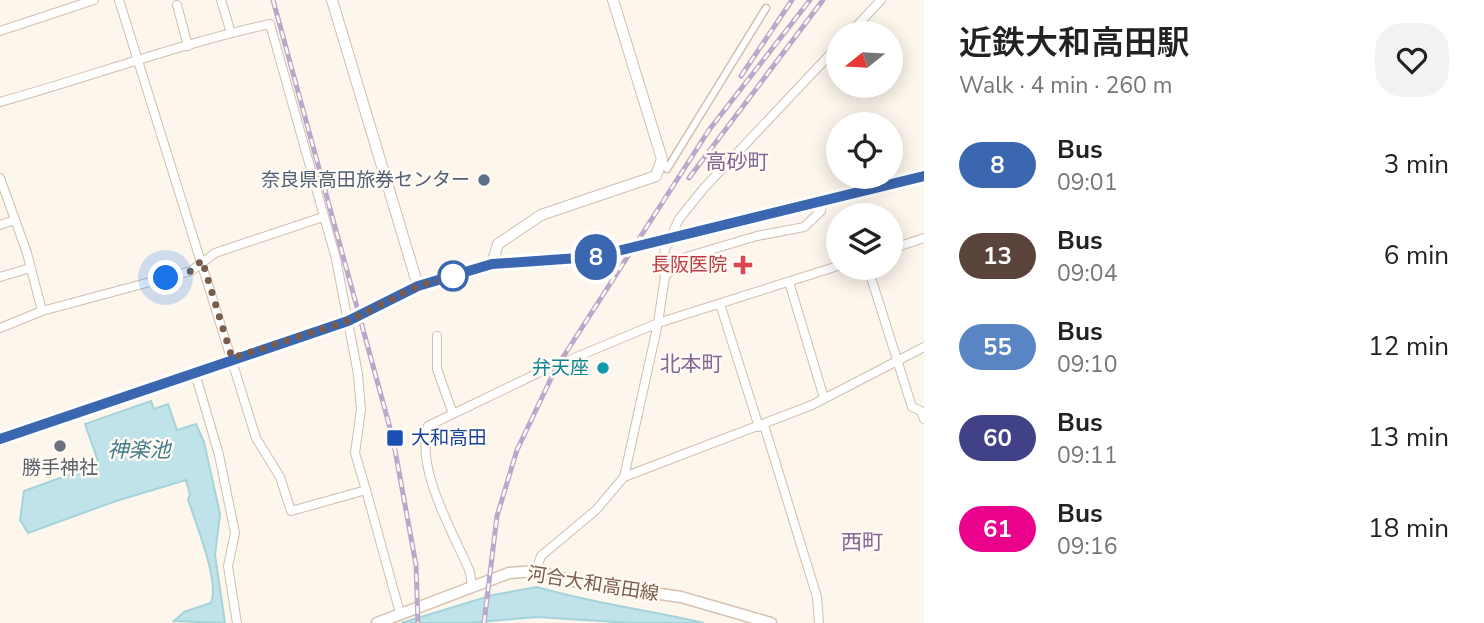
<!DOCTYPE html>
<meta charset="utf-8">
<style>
:root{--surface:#fff;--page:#f2f2f2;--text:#222;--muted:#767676}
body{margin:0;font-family:"Nunito Sans","Noto Sans JP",sans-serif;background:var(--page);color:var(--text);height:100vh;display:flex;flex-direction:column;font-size:26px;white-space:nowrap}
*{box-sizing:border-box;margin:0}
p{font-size:23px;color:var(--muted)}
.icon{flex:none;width:38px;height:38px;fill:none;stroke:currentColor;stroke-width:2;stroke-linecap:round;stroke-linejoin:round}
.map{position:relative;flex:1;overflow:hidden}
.drawer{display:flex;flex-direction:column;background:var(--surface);width:560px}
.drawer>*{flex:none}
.badge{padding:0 14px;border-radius:23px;font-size:24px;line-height:46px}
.needle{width:46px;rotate:252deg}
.controls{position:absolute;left:826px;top:21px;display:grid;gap:14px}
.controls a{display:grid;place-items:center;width:77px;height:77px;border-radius:50%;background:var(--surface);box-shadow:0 4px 18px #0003;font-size:35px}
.you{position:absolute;width:35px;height:35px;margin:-18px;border:5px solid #fff;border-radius:50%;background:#1a73e8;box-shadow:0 0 0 10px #1a73e833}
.map>.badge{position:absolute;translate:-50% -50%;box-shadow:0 0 0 4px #fff}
.round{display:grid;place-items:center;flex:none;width:74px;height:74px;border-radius:28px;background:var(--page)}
.overview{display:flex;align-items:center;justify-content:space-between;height:119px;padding:0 35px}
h1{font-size:33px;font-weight:600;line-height:52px}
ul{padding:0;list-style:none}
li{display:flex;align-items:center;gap:21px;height:91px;padding:0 35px}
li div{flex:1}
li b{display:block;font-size:26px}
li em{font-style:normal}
li .badge{min-width:77px;font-weight:700;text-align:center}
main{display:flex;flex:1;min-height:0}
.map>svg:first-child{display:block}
</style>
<main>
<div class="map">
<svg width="924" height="623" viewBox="0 0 924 623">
<rect width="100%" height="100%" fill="#fdf6ec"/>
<path fill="#bfe3e8" stroke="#a5d3da" stroke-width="2" d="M 151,401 L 154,409 L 168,404 L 177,430 L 196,424 L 204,442 L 220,514 L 215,555 L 225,623 L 174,621 L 184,612 L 211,603 C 220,581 195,522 188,499 L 190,495 L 186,480 L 116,501 L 28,533 L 20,520 L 24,491 L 96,465 L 98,461 L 85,424 Z
M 537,587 C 591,603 648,610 704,623 L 631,623 L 537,617 L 468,623 L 401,623 L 493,595 Z"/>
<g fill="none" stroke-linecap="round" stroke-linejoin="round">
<defs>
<path id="pedestrian" d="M 662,159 L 667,169 L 766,8"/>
<path id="minor" d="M 221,0 L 231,33
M 177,5 L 188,46
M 0,31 L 94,0
M 850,33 L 881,0
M 0,102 C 90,77 178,44 270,24 L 336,259 L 358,374 L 361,410 L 355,453 L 366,490 L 291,511 L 280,477 L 256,438 L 119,0
M 0,178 L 27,253 L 42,311
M 679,219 L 704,188 L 838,46
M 0,225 L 15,220
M 891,249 L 924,238
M 868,268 L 912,407 L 921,411 L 924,419
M 665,276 L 686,257 L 757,236 L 804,227 L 821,211 L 822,202
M 0,277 L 30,268
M 789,282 L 824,398
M 720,304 L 759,427
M 0,328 L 42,311 L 191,271 L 215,253 L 323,217
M 437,336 L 437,369 L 453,414
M 195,373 L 219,455 L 235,533 L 228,566 L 237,623
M 764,425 L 817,597 L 819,623
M 624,477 L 812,405 L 924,347
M 366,490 L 400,613
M 536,571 L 541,556 L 596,510 L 624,477 L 658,323 L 665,276 L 662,264 L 665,249
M 472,588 L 470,572 C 453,532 415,469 428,426 L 538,373 L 658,323 L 838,266"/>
<path id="tertiary" d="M 332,0 L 418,286
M 492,264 L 498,244 L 541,215 L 656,176 L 662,159 L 613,0"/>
<path id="secondary" d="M 377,623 L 509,573 L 536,571 L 573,581 L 681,597 L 771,623"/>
<path id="primary" d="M 0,439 L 348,321 L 418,286 L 492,264 L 593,257 L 924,176"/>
</defs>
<use href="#pedestrian" stroke="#d1beb0" stroke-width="9"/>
<use href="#minor" stroke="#d1beb0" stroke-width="10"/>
<use href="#tertiary" stroke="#d1beb0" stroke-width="12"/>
<use href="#secondary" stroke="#d6c0b0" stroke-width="13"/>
<use href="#primary" stroke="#dad1cd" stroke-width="15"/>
<use href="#pedestrian" stroke="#fff" stroke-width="6"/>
<use href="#minor" stroke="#fff" stroke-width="8"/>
<use href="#tertiary" stroke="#fff" stroke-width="10"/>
<use href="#secondary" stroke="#fff" stroke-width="10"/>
<use href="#primary" stroke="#fbd9a5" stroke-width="12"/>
<defs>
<path id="rail" d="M 273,0 L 393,439 L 416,565 L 418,623
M 741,76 L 792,0
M 689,178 L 823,0
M 484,623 L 497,516 L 517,450 L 556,368 L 709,130 L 810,0"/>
</defs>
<use href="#rail" stroke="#b9a8c9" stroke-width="5"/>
<use href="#rail" stroke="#fffaf3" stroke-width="2.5" stroke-dasharray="8" stroke-linecap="butt"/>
<defs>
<path id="minor-bridge" d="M 665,249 L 679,219"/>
</defs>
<use href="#minor-bridge" stroke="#d1beb0" stroke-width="10" stroke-linecap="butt"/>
<use href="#minor-bridge" stroke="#fff" stroke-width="8"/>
</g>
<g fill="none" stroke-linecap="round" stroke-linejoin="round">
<defs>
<path id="line" d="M 0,439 L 348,321 L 418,286 L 492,264 L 593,257 L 924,176"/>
</defs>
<use href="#line" stroke="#fff" stroke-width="16"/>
<use href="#line" stroke="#3b67b1" stroke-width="10"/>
<path stroke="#7a5c4d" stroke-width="7" stroke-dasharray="0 12.6" d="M 166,278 L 191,271 L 202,260 L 232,358 L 348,321 L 418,286 L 453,276"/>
</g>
<circle fill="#5c6f8a" stroke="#fffaf3" stroke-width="2.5" cx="484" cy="180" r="7"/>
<path fill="#e0444e" stroke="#fffaf3" stroke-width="2.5" d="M739.5 254.5h7v7h7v7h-7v7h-7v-7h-7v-7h7z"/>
<circle fill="#fff" stroke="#3b67b1" stroke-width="3.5" cx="453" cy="276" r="14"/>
<circle fill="#0f9aa8" stroke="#fffaf3" stroke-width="2.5" cx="603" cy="368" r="7"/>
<rect fill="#1a4fb4" stroke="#fffaf3" stroke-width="2.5" x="386" y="429" width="18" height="18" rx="3.5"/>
<circle fill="#6b7280" stroke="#fffaf3" stroke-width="2.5" cx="60" cy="446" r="7"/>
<g text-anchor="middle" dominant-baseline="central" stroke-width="5" stroke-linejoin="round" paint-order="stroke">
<g font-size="19" fill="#4e5e75" stroke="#fffaf3" text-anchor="end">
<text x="470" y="180">奈良県高田旅券センター</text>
</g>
<g font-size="19" fill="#be3a42" stroke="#fffaf3" text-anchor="end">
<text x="727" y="265">長阪医院</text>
</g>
<g font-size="19" fill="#0d838f" stroke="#fffaf3" text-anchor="end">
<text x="589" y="368">弁天座</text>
</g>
<g font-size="19" fill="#164399" stroke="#fffaf3" text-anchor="start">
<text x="411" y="438">大和高田</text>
</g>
<g font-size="19" fill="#5b616d" stroke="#fffaf3">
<text x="60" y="468">勝手神社</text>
</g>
<g font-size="19" fill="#7a5c4d" stroke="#fffaf3">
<text transform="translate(593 584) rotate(9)">河合大和高田線</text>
</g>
<g font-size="21" fill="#846695" stroke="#fffaf3">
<text x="737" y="162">高砂町</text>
<text x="691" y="364">北本町</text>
<text x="862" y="542">西町</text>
</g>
<g font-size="21" font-style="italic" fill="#437c86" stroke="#fffaf3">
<text x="139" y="450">神楽池</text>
</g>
</g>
</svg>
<div class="controls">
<a><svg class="needle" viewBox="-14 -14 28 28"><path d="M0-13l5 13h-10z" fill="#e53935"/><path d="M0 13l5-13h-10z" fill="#767676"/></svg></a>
<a><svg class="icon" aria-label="locate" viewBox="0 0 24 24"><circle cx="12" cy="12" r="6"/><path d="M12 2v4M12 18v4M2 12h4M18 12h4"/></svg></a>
<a><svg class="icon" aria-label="layers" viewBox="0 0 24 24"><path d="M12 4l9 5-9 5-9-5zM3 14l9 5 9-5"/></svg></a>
</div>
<div class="you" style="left:166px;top:278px"></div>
<b class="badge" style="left:596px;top:257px;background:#3b67b1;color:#fff">8</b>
</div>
<section class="drawer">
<div class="overview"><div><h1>近鉄大和高田駅</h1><p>Walk · 4 min · 260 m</p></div><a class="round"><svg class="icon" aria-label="heart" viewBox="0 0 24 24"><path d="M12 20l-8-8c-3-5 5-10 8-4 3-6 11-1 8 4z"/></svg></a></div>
<ul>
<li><span class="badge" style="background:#3b67b1;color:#fff">8</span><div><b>Bus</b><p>09:01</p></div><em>3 min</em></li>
<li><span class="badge" style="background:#59433a;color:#fff">13</span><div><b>Bus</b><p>09:04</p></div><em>6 min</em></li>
<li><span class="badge" style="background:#5985c4;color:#fff">55</span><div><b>Bus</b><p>09:10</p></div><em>12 min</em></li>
<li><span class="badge" style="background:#414188;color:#fff">60</span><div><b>Bus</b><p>09:11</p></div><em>13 min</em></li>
<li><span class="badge" style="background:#ea028c;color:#fff">61</span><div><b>Bus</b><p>09:16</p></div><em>18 min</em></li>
</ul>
</section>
</main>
